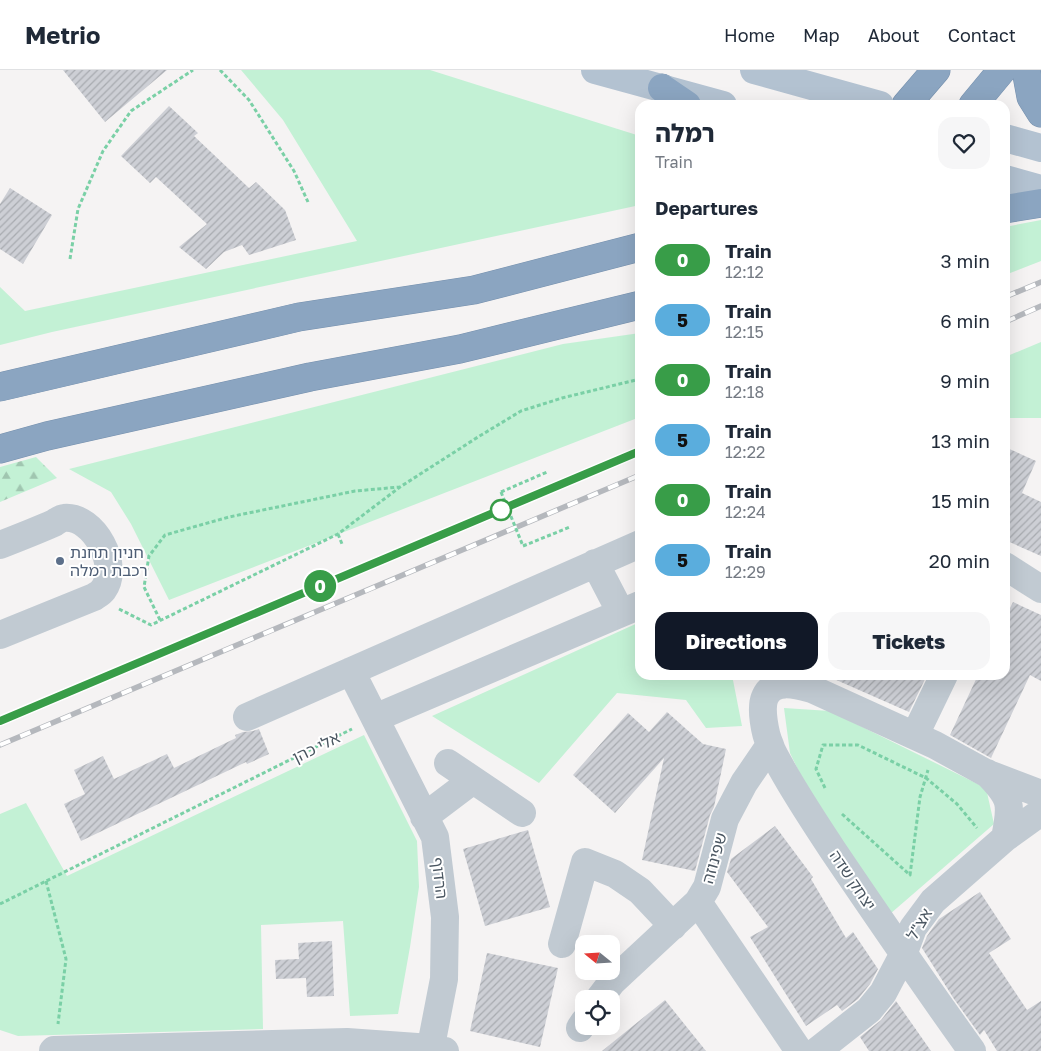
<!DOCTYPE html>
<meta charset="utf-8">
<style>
:root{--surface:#fff;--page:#f6f6f7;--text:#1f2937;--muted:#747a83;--line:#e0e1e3;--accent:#111827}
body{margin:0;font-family:"Golos Text","Noto Sans Hebrew",sans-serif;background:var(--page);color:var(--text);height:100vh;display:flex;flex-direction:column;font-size:19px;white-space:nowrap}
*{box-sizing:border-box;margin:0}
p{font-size:16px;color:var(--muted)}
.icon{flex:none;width:28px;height:28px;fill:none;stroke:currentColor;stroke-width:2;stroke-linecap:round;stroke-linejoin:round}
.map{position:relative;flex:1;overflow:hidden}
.sheet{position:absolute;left:635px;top:30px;width:375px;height:580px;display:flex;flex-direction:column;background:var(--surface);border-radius:15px;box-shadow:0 5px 20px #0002}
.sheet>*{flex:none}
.badge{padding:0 10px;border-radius:16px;font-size:18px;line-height:32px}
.needle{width:32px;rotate:288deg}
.buttons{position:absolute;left:575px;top:865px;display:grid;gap:10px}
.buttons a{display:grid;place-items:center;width:45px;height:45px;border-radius:10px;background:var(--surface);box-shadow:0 5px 20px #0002;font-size:25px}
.map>.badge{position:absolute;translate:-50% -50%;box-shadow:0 0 0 2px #fff}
h2{padding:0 20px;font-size:19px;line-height:45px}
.round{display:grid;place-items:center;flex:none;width:52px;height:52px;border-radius:15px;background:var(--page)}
.overview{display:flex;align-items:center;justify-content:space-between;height:85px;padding:0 20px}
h1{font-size:24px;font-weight:800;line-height:38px}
.action{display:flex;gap:10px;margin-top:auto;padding:10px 20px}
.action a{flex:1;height:58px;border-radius:15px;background:var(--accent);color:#fff;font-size:20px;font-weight:800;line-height:58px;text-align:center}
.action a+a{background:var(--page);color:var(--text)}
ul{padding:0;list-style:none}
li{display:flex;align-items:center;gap:15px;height:60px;padding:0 20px}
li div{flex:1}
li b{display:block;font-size:19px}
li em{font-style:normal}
li .badge{min-width:55px;font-weight:700;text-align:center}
header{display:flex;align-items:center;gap:30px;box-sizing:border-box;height:70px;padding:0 25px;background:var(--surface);border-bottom:1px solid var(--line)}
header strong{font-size:24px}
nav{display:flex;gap:28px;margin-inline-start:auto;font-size:18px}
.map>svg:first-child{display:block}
</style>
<header>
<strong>Metrio</strong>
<nav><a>Home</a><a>Map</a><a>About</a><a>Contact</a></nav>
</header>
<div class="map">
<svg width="1041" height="981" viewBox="0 0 1041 981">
<defs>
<pattern id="forest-firs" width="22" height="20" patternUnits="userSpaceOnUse" patternTransform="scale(1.25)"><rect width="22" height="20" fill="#c3f1d5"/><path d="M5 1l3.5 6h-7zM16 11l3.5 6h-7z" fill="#a0c6b0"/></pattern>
<pattern id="building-hatch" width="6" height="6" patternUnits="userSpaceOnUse" patternTransform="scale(1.25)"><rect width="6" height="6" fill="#cdcfd5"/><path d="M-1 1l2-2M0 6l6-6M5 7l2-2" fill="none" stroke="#a8abb0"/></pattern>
</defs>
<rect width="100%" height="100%" fill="#f5f3f3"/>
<path fill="#c3f1d5" d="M 241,0 L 430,0 L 640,66 L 640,135 L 52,262 L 0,275 L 0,217 L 25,241 L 357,171 L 283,50 Z
M 1041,150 L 1041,191 L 1005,205 L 1005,157 Z
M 640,263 L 640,347 L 169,530 L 131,454 L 111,422 L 69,399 L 563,274 Z
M 1041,272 L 1041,348 L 1005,348 L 1005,287 Z
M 640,552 L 640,605 L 732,605 L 742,656 L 706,658 L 686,630 L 617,623 L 539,713 L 432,646 Z
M 784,638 L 830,641 L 986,718 L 994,754 L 890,844 L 818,741 L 790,683 Z
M 364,665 L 417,771 L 419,817 L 410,877 L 398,944 L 350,946 L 343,851 L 261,855 L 263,959 L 18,966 L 0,960 L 0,744 L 26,733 L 67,806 Z"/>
<path fill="url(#forest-firs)" d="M 36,387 L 57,408 L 0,432 L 0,397 Z"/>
<path fill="url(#building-hatch)" d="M 63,0 L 167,0 L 105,52 Z
M 169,36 L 198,63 L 194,66 L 249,118 L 256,112 L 285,140 L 296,170 L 249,185 L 242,175 L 224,182 L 206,199 L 179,177 L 207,154 L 156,107 L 150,113 L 121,86 Z
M 10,118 L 52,145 L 23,194 L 0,179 L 0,134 Z
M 1005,377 L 1036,391 L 1022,423 L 1041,432 L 1041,486 L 1005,470 Z
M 1013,532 L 1041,545 L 1041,611 L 1030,605 L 991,688 L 950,665 L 978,605 L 1005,605 L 1005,548 Z
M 825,605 L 927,605 L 909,642 Z
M 667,642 L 703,674 L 726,679 L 714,737 L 710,745 L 695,801 L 642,790 L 664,688 L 615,743 L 573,705 L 628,643 L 649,662 Z
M 259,659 L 269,684 L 247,694 L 246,692 L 81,771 L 64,734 L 85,724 L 74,700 L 103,686 L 114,709 L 167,684 L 174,698 L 236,668 L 235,665 L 243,662 L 253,661 Z
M 775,756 L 813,807 L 811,809 L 846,868 L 853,862 L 878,899 L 870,914 L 858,929 L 842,941 L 837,935 L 806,956 L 750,867 L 768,857 L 727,802 L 731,789 Z
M 528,760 L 550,837 L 485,856 L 463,779 Z
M 980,822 L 1011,869 L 989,883 L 1027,940 L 1041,931 L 1041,981 L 997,981 L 984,960 L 980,965 L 954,929 L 922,878 L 927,866 L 939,849 Z
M 332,871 L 334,926 L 307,927 L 306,908 L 276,909 L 275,890 L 299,889 L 298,873 Z
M 487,883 L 558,898 L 540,977 L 470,961 Z
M 665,930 L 706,981 L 602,981 Z
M 896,931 L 931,981 L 869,981 L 860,967 L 881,950 Z"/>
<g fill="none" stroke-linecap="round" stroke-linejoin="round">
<defs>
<path id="highway" d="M 1026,0 L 1031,27 L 1041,43
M 662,18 L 687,35
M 906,35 L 936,0
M 973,35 L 1002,0
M 1005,139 L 1041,133
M 0,317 L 299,247 L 474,220 L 640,177
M 0,379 L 47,366 L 310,307 L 460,279 L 640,235"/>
</defs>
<use href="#highway" stroke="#7690ad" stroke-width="29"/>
<path stroke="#7ad0a6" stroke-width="3" stroke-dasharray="4 2.5" stroke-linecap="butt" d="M 220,0 L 249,30 L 294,101 L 308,132
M 70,189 L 78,139 L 103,81 L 131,41 L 193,0
M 501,422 L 547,402
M 338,464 L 342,474
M 523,476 L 570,457
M 119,539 L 151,555 L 338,464 L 400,417 L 478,367 L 521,341 L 562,328 L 640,309
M 160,550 L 144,517 L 149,486 L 165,465 L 229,447 L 355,421 L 400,417
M 825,718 L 816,699 L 823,675 L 858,675 L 926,708 L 957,734 L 977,758
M 842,744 L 910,805 L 920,727 L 928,700
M 46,811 L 66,889 L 58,954
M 0,834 L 352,659"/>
<path stroke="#c1cad2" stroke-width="28" d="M 0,475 C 18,468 36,461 54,453 C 57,451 61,448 64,448 C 94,445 121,496 103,520 C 101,523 97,525 94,527 L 0,565
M 595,493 L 621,543
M 1005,496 L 1041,519
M 351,601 L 435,767 L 445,847 L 444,909 L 430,981
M 247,647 L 640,474
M 375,648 L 640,535
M 915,665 L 944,605
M 448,693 L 522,743
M 987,703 C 1012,728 1012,734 1005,768
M 424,747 L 473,710
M 698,832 L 799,981
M 562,874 L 585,792 L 615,804 L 640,821 L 673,856
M 599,929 L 612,912 L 698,832 L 707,817 L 725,749 L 744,713 L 770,675
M 580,958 L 584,952
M 53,981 L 54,980 L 347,972 L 431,978 L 445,981
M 817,981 L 869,940 L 883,923 L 903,885 L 913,858 L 933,831 L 1005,768 L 1041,742
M 972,981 C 924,914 878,847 832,779 C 815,753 797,726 782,699 C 778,691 772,683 770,675 C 765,664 760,638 765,627 C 773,608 797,615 812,619 L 935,675 L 986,703 L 1041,724"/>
<path stroke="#b3c2d1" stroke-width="28" d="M 595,0 L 723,35
M 754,0 L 880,35
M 1005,68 L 1041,78
M 1005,109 L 1041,119"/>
<use href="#highway" stroke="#8ba5c1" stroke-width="28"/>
<defs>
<path id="rail" d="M 1005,227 L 1041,212
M 1005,252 L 1041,236
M 0,651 L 640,381
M 0,675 L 640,405"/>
</defs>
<use href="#rail" stroke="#b5b8bd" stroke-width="5.5"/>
<use href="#rail" stroke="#fff" stroke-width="4" stroke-dasharray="11" stroke-linecap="butt"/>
<path stroke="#7ad0a6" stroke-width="3" stroke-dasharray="4 2.5" stroke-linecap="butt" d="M 501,422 L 523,476"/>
</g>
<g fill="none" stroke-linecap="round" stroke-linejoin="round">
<defs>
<path id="line" d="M 0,651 L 640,381"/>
</defs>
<use href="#line" stroke="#fff" stroke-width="11"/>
<use href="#line" stroke="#389d48" stroke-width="8"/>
</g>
<circle fill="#fff" stroke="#389d48" stroke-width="2.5" cx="501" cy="440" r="10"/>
<circle fill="#5c6f8a" stroke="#fff" stroke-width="2" cx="60" cy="491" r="5"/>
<g text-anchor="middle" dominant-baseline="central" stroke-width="4" stroke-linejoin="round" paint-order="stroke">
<g font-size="16" fill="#4e5e75" stroke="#fff" text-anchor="start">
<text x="70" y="482">חניון תחנת<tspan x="70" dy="18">רכבת רמלה</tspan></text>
</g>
<g font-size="16" fill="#4a5661" stroke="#fff">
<text transform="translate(316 677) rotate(-26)">אלי כהן</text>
<text transform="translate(714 788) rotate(-74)">שפינוזה</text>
<text transform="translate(440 808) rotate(83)">הרדוף</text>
<text transform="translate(853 810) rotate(56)">יצחק שדה</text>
<text transform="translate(919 854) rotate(-59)">אצ"ל</text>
</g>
</g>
</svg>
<div class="buttons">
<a><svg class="needle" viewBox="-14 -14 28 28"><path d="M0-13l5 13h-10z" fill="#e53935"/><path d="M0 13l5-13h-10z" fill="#747a83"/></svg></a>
<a><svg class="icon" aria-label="locate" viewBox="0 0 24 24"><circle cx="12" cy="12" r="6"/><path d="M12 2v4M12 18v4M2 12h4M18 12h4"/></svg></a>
</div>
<b class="badge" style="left:320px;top:516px;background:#389d48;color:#fff">0</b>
<section class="sheet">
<div class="overview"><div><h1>רמלה</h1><p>Train</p></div><a class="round"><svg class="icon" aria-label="heart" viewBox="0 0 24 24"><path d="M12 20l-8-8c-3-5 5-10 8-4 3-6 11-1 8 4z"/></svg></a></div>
<h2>Departures</h2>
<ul>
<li><span class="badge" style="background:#389d48;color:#fff">0</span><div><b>Train</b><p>12:12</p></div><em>3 min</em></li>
<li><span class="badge" style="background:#5aaddd;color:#111">5</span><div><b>Train</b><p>12:15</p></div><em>6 min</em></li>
<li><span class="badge" style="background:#389d48;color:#fff">0</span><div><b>Train</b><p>12:18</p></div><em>9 min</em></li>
<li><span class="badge" style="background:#5aaddd;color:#111">5</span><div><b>Train</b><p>12:22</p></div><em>13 min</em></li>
<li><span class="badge" style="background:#389d48;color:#fff">0</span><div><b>Train</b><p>12:24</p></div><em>15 min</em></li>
<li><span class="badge" style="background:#5aaddd;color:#111">5</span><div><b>Train</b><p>12:29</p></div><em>20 min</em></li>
</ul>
<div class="action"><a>Directions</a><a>Tickets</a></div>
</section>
</div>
